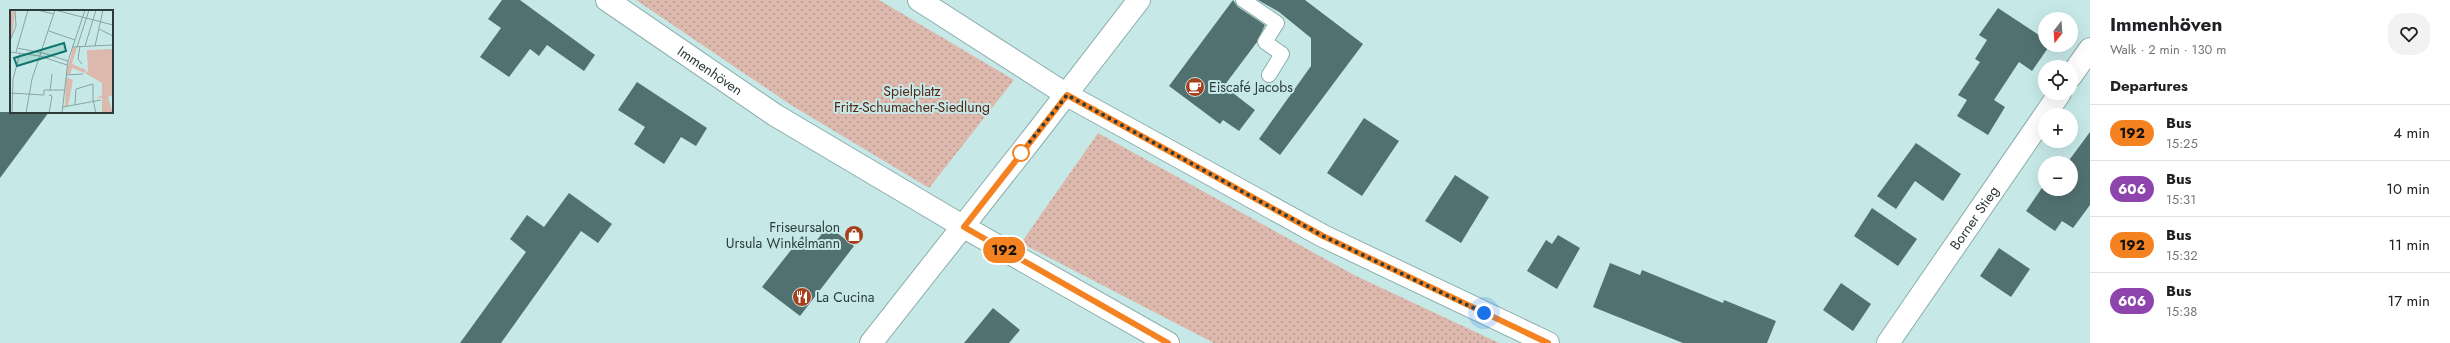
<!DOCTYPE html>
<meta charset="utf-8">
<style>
:root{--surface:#fff;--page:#f2f2f2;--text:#202124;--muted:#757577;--line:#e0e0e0}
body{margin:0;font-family:Jost,sans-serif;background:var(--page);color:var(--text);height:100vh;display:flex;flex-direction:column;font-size:15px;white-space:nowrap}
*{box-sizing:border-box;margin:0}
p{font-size:13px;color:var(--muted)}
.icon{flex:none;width:22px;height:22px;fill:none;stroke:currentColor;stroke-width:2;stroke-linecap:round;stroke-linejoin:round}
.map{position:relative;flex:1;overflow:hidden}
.details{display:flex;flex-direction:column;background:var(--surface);width:360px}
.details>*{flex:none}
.badge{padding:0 8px;border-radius:13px;font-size:14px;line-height:26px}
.needle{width:26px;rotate:197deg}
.controls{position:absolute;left:2038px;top:12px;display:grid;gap:8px}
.controls a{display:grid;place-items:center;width:40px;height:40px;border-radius:50%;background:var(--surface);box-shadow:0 4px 16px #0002;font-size:20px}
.you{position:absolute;width:20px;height:20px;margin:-10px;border:3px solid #fff;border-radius:50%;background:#1a73e8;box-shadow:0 0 0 6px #1a73e833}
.map>.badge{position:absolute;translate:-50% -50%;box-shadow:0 0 0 2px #fff}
h2{padding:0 20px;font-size:15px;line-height:36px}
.round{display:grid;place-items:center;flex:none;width:42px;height:42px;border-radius:16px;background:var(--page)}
.overview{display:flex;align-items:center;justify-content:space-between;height:68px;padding:0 20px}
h1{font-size:19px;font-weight:700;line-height:30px}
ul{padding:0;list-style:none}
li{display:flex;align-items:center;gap:12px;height:56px;padding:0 20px;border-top:1px solid var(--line)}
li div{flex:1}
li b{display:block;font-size:15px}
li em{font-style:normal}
li .badge{min-width:44px;font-weight:700;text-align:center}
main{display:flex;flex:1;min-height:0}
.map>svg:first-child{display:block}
</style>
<main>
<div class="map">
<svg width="2090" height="343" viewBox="0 0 2090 343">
<defs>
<pattern id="grass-dots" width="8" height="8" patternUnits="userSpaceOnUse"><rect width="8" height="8" fill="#ddb8ac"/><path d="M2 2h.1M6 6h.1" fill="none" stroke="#b4978d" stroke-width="1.8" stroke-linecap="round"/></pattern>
</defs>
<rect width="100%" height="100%" fill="#c6e9e8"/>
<path fill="url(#grass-dots)" d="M 636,0 L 879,0 L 1014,80 L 929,188 L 791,105 Z
M 1098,133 L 1354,275 L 1499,343 L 1214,343 L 1021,243 Z"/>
<path fill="#517170" d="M 502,0 L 520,0 L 595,55 L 584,71 L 547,45 L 539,56 L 530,49 L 509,77 L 480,57 L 501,28 L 488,19 Z
M 1233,0 L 1238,7 L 1265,25 L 1257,42 L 1224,86 L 1255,110 L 1239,131 L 1223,120 L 1220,124 L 1169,86 Z
M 1258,0 L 1305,0 L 1363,44 L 1280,155 L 1259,139 L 1311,66 L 1311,38 L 1279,12 Z
M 1998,8 L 2045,39 L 2045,45 L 2050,45 L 2032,71 L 2019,62 L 1994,100 L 2005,107 L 1988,135 L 1957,116 L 1967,100 L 1958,95 L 1980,62 L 1975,59 L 1987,40 L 1979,35 Z
M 637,82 L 707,128 L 696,146 L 681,137 L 664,164 L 634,144 L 645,127 L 618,110 Z
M 0,112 L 49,112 L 0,178 Z
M 1364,118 L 1399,141 L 1362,196 L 1327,173 Z
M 2090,132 L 2090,205 L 2073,228 L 2062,221 L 2055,231 L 2026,211 L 2044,185 L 2045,189 L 2071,189 L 2071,163 L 2067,163 Z
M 1916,143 L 1961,174 L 1943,201 L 1915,181 L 1896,209 L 1877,196 Z
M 1455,175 L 1489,197 L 1461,243 L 1425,221 Z
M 569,193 L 612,224 L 598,243 L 581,231 L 501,343 L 460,343 L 526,252 L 510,239 L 527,215 L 544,227 Z
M 1872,208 L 1917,239 L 1898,266 L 1854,236 Z
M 828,226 L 854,246 L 800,316 L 762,287 L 802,236 L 813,245 Z
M 1558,235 L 1580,248 L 1557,289 L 1527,271 L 1546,240 L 1552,244 Z
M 1999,248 L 2030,269 L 2011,297 L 1980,276 Z
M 1610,263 L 1640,275 L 1642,270 L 1723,303 L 1724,300 L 1776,321 L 1767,343 L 1683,343 L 1593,307 Z
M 1841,283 L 1871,304 L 1853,331 L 1823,310 Z
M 993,308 L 1020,330 L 1009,343 L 964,343 Z"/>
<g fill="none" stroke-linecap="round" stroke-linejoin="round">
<defs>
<path id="lane" d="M 1243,0 L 1277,23 L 1265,42 L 1282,54 L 1269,75"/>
<g id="street">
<path id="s1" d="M 607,0 L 775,115 L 964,227"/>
<path d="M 919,0 L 1067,95"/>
<path d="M 2071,76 L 2090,49"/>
<path id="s2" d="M 1888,343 L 2060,93"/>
</g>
<path id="secondary" d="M 1067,95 L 1323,236 L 1548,343
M 964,227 L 1168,343
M 871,343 L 1034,136 L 1139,0"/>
</defs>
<use href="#lane" stroke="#8cadad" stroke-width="16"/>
<use href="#street" stroke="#8cadad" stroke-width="24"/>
<use href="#secondary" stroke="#8cadad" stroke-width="24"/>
<use href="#lane" stroke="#fff" stroke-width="14"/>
<use href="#street" stroke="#fff" stroke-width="22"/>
<use href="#secondary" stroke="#fff" stroke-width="22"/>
</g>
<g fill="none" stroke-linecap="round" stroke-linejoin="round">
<defs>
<path id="line" d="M 1168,343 L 964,227 L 1067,95 L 1323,236 L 1548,343"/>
</defs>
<use href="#line" stroke="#fff" stroke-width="9"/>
<use href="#line" stroke="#f58220" stroke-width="6"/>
<path stroke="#2d3b3b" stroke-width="4" stroke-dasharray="0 7.2" d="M 1021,153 L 1067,95 L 1323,236 L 1484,313"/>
</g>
<defs>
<symbol id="cafe-disc" viewBox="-11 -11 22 22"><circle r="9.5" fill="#a63f1c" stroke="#c6e9e8"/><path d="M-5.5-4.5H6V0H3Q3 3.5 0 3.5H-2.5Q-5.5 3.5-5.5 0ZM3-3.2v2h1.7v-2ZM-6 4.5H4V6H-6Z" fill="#fff"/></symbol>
<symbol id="shop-disc" viewBox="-11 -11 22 22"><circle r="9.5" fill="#a63f1c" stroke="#c6e9e8"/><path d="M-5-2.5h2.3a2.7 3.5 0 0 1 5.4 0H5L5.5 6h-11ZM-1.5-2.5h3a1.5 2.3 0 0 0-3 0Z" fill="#fff"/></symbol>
<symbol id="restaurant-disc" viewBox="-11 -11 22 22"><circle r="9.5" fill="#a63f1c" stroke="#c6e9e8"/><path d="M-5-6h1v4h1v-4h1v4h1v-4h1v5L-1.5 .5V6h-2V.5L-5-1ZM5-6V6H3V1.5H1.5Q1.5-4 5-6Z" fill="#fff"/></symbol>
</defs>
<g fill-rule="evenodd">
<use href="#cafe-disc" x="1184" y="76" width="22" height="22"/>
<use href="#shop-disc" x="843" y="224" width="22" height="22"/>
<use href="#restaurant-disc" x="791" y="286" width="22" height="22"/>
</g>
<circle fill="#fff" stroke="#f58220" stroke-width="2" cx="1021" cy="153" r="8"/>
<g text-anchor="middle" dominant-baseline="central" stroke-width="4" stroke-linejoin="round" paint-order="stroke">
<g font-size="14" fill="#2d3b3b" stroke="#c6e9e8">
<text stroke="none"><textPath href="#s1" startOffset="125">Immenhöven</textPath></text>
<text stroke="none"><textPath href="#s2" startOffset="152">Borner Stieg</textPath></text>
</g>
<g font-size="14" fill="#2d3b3b" stroke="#c6e9e8" text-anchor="start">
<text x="1209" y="87">Eiscafé Jacobs</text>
<text x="840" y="227" text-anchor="end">Friseursalon<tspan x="840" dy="16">Ursula Winkelmann</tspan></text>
<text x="816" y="297">La Cucina</text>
</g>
<g font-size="14" fill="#572414" stroke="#c6e9e8">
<text x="912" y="91">Spielplatz<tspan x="912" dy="16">Fritz-Schumacher-Siedlung</tspan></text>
</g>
</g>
<g transform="translate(10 10)">
<rect width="103" height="103" fill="#c6e9e8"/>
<path d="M 67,37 L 62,54 L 76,60 L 75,63 L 62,58 L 60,65 L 56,64 L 63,38 ZM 56,67 L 63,70 L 58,96 L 55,96 ZM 97,85 L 99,100 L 92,103 L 92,86 Z" fill="#ddb8ac"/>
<path d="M 103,39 L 103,85 L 98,87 L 103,103 L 92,103 L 99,100 L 97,86 L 86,89 L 92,85 L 92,73 L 75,63 L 78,61 L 77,40 Z" fill="#ddb8ac"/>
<path d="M 0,0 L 5,2 L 2,27 L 0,26 Z" fill="#ddb8ac"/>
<path fill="none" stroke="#89a3a3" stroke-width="1" d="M 27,0 L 44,4M 45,0 L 103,15M 89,19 L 103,26M 39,21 L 65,30M 0,31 L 6,16 L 5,0M 70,36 L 68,49 L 72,54M 75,36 L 86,0M 85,36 L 93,0M 63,37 L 103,35M 67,37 L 79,0M 7,38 L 33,43 L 58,51M 0,42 L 30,46 L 57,55M 6,42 L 18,0M 56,65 L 73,64M 40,81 L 42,64M 0,83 L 34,85 L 34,80 L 54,80M 65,94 L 66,79 L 83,74 L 83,90 L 86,103M 53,97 L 91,90M 2,103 L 3,69 L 10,43M 16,103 L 22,69 L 45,0M 39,103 L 42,86 L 39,85M 52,103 L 58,51 L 75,0"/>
<path fill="#0f766e" fill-opacity="0.15" stroke="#0f766e" stroke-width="2" d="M 54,33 L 56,41 L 7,56 L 4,48 Z"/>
<rect width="103" height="103" fill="none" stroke="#2d3b3b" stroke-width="2"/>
</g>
</svg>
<div class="controls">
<a><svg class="needle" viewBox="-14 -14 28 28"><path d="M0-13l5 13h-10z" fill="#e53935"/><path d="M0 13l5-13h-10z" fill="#757577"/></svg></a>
<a><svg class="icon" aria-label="locate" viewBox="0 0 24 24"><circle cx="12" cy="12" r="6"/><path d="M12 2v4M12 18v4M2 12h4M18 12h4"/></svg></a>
<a>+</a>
<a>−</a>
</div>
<div class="you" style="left:1484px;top:313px"></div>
<b class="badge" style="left:1004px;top:250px;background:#f58220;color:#111">192</b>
</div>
<section class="details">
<div class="overview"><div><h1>Immenhöven</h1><p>Walk · 2 min · 130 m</p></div><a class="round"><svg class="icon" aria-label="heart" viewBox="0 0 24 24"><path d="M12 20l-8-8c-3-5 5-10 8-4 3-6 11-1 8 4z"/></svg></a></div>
<h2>Departures</h2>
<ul>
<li><span class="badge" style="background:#f58220;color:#111">192</span><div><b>Bus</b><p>15:25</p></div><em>4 min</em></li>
<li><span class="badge" style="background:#8e44ad;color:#fff">606</span><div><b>Bus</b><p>15:31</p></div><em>10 min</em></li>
<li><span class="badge" style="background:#f58220;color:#111">192</span><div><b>Bus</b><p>15:32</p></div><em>11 min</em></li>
<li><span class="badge" style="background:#8e44ad;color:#fff">606</span><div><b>Bus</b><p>15:38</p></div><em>17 min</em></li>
</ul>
</section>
</main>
